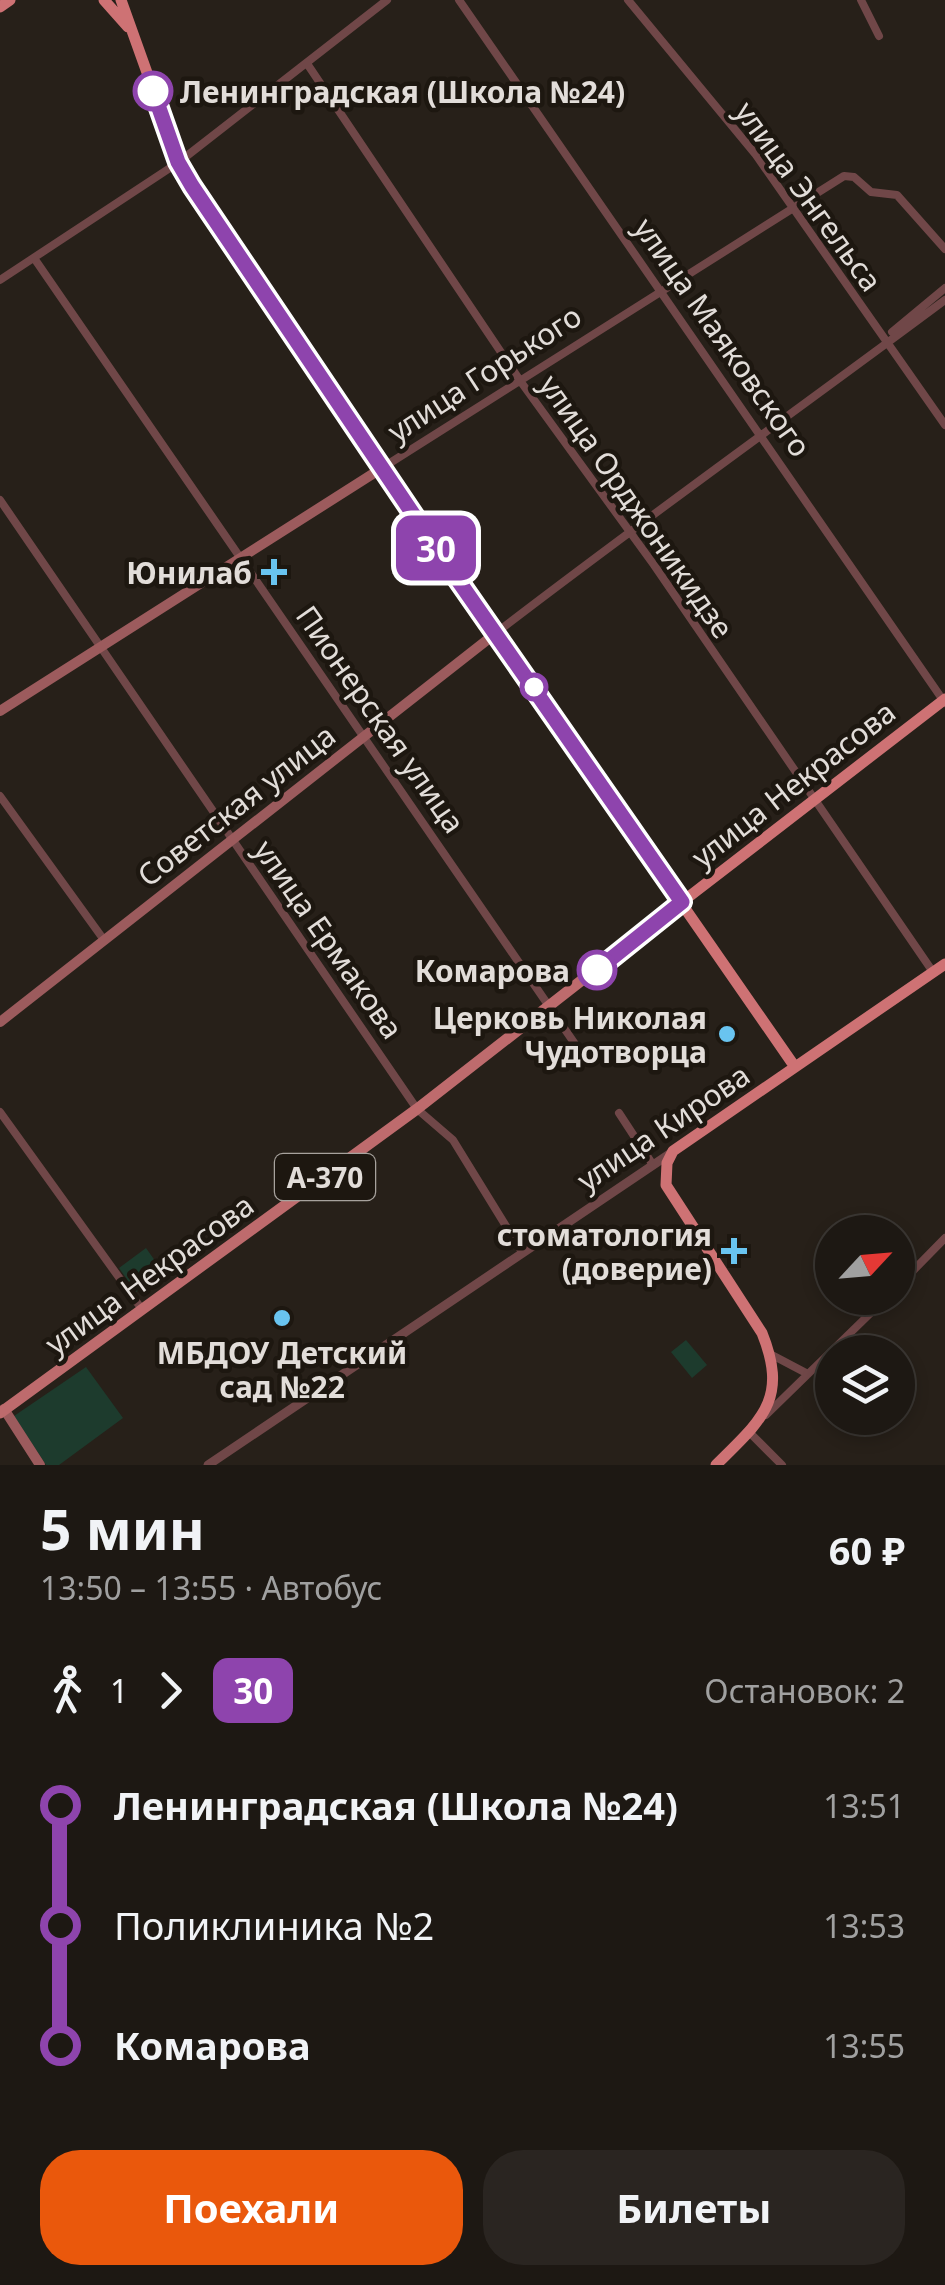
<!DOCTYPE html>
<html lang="ru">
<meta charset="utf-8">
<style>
:root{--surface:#1d1813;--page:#2a2521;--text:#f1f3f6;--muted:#a0a0a0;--line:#3b3733;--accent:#ea580c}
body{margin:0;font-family:"Noto Sans",sans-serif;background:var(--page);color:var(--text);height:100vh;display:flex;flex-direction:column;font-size:38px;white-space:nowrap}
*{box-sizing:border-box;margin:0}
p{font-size:32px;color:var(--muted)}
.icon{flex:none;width:55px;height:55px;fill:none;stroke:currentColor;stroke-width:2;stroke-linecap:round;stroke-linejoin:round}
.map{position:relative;height:1465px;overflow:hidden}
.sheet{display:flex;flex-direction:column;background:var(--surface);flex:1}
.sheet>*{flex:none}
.badge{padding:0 20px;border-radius:15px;font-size:35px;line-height:65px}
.needle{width:65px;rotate:64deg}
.tools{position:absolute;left:815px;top:1215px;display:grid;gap:20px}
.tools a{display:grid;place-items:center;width:100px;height:100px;border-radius:50%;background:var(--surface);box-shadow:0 5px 15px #0003,0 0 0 2px var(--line);font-size:50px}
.map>.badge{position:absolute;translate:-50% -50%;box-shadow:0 0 0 5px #fff}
.legs{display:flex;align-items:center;gap:15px;height:110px;padding:0 40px;font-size:32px}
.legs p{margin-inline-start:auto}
.summary{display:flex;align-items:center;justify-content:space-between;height:170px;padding:0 40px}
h1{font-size:55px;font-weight:700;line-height:75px}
.action{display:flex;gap:20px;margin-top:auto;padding:20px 40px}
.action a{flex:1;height:115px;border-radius:40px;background:var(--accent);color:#fff;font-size:40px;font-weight:700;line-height:115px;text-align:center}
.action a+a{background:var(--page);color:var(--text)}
ul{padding:0 40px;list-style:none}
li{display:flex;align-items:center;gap:35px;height:120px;font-size:38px}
li i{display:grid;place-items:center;width:15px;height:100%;margin:0 12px;background:currentColor}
li i::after{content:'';width:25px;height:25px;margin:-12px;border:8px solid;border-radius:50%;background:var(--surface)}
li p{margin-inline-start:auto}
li:first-child i{background:linear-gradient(#0000 50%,currentColor 0)}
li:last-child i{background:linear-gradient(currentColor 50%,#0000 0)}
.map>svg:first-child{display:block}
</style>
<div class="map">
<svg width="945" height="1465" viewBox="0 0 945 1465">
<rect width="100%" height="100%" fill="#272019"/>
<path fill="#1d3b2d" d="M 146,1248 L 163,1272 L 136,1292 L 119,1268 Z
M 686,1340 L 707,1365 L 692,1378 L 671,1352 Z
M 86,1367 L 123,1418 L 59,1465 L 46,1465 L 14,1416 Z"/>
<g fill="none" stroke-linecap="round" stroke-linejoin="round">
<path stroke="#704748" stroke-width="8" d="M 459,0 L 945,703
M 628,0 L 756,155 L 945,425
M 861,0 L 879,36
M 308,65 L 521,382 L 654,565 L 933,972
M 34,258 L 586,1060
M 0,280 L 179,162 L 387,0
M 892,332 L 945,288
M 382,468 L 844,176 L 854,177 L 871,192 L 897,195 L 945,249
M 0,500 L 417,1109 L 453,1140 L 522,1252
M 496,633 C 644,519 796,411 945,300
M 0,796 L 104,940
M 0,1112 L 141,1308
M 619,1113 L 653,1165
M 898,1286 L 945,1238
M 770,1354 L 808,1374
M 766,1415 L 886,1298
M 749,1432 L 782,1465"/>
<path stroke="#704748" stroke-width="9" d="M 208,1465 L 671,1153"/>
<path stroke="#9c5b5d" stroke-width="10" d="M 0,711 L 382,468
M 0,1022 L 496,633
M 4,1409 L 40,1465"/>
<path stroke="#be6b6d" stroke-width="11" d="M 0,1413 L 417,1109 L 682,902"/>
<path stroke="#ce7274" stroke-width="11" d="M 104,0 L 128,27
M 121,0 L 179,162 L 192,186 L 444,561 L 795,1067
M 0,7 L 10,0
M 682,902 L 945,699
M 716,1465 C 761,1420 789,1400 762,1333 L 666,1185 L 667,1163 L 673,1151 L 945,964"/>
</g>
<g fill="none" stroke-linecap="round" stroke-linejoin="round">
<defs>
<path id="line-1" d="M 153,91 L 178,162 L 192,186 L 444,560 L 682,902 L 597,970"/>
</defs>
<use href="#line-1" stroke="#fff" stroke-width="22"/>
<use href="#line-1" stroke="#8e44ad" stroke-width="15"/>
</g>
<g fill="#fff" stroke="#8e44ad" stroke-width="5">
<circle cx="153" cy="91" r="18"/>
<circle cx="534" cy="687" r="12"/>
<circle cx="597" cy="970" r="18"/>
</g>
<g fill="#69c4f0" stroke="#1d1710" stroke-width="4">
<path d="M269 557h10v10h10v10h-10v10h-10v-10h-10v-10h10z"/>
<circle cx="727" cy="1034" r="10"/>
<path d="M729 1236h10v10h10v10h-10v10h-10v-10h-10v-10h10z"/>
<circle cx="282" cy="1318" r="10"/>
</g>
<g text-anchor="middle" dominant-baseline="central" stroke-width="9" stroke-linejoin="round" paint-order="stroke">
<rect fill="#1d1710" stroke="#a7a29d" stroke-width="2.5" x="275" y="1154" width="100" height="46" rx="8"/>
<g font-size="28" font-weight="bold" fill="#e2ddd9">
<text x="325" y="1177">А-370</text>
</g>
<g font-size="30" font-weight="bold" fill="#e2ddd9" stroke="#1d1710" text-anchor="start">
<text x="180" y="91">Ленинградская (Школа №24)</text>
<text x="570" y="970" text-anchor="end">Комарова</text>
</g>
<g font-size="30" fill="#e2ddd9" stroke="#1d1710">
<text transform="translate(809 196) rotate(54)">улица Энгельса</text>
<text transform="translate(723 337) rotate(55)">улица Маяковского</text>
<text transform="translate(484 373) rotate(-33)">улица Горького</text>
<text transform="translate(637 506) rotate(55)">улица Орджоникидзе</text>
<text transform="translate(381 719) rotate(55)">Пионерская улица</text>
<text transform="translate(793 784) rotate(-38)">улица Некрасова</text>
<text transform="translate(236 805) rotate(-38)">Советская улица</text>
<text transform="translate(329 939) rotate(55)">улица Ермакова</text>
<text transform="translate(663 1127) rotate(-34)">улица Кирова</text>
<text transform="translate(149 1274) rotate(-36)">улица Некрасова</text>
</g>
<g font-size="30" font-weight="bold" fill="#e2ddd9" stroke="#1d1710" text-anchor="end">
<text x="252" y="572">Юнилаб</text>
<text x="707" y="1017">Церковь Николая<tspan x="707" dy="34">Чудотворца</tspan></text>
<text x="712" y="1234">стоматология<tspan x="712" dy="34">(доверие)</tspan></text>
<text x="282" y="1352" text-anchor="middle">МБДОУ Детский<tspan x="282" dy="34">сад №22</tspan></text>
</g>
</g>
</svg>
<div class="tools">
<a><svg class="needle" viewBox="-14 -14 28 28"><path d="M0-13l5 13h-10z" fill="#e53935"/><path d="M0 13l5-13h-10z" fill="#a0a0a0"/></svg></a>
<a><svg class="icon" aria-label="layers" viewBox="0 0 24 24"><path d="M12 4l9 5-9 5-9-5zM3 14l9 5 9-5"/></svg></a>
</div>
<b class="badge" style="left:436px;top:548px;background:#8e44ad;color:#fff">30</b>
</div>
<section class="sheet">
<div class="summary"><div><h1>5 мин</h1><p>13:50 – 13:55 · Автобус</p></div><b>60 ₽</b></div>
<div class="legs"><svg class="icon" aria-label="walk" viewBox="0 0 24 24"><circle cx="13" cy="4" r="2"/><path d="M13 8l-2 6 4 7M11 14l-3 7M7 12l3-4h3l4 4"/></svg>1<svg class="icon" aria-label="forward" viewBox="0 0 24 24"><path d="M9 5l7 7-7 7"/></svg><b class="badge" style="background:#8e44ad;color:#fff">30</b><p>Остановок: 2</p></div>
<ul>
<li><i style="color:#8e44ad"></i><b>Ленинградская (Школа №24)</b><p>13:51</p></li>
<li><i style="color:#8e44ad"></i><span>Поликлиника №2</span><p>13:53</p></li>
<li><i style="color:#8e44ad"></i><b>Комарова</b><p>13:55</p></li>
</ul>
<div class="action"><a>Поехали</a><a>Билеты</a></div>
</section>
